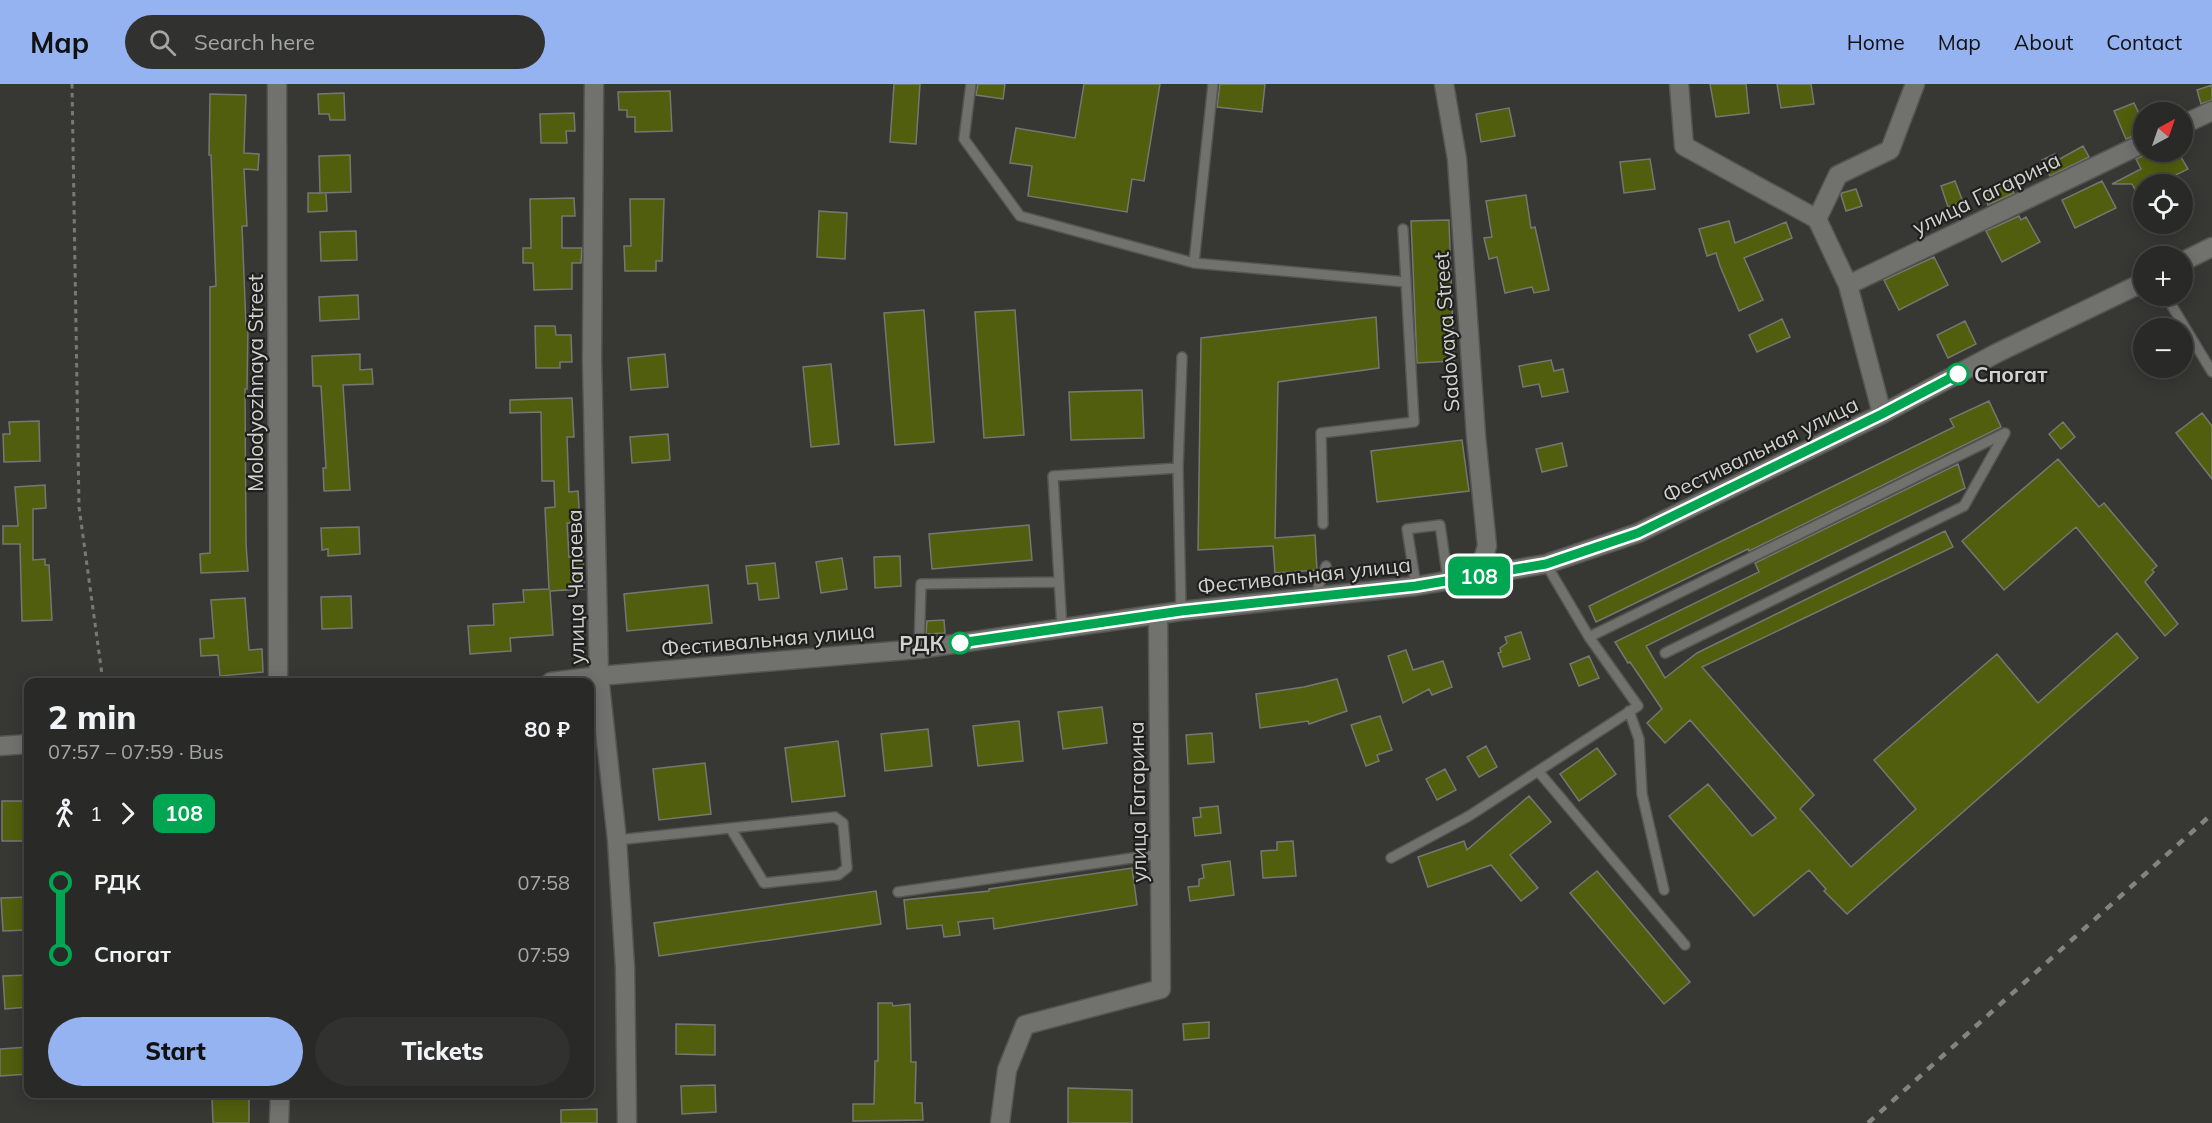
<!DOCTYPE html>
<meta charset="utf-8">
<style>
:root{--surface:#292a27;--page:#31322f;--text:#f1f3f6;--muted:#a5a7a7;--line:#454644;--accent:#95b2f1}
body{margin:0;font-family:Mulish,sans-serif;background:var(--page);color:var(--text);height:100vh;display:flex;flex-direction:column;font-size:22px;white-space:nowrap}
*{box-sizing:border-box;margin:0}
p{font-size:20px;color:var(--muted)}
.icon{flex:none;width:33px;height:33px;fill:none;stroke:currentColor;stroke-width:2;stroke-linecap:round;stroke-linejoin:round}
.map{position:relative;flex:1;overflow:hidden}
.side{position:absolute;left:24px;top:594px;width:570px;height:420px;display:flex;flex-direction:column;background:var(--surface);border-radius:12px;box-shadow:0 3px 15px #0003,0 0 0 2px var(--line)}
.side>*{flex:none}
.badge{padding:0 12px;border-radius:9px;font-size:21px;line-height:39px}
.needle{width:39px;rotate:40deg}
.buttons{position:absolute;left:2133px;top:18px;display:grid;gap:12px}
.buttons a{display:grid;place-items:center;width:60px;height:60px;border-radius:50%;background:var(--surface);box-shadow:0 3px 15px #0003,0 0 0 2px var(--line);font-size:30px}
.map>.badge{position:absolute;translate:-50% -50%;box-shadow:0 0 0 3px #fff}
.legs{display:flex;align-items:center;gap:9px;height:66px;padding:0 24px;font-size:20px}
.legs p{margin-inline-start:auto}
.headline{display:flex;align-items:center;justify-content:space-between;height:102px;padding:0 24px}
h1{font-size:33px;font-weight:800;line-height:45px}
.primary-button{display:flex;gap:12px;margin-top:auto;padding:12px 24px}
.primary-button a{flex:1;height:69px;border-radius:36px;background:var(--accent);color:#111;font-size:24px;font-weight:800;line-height:69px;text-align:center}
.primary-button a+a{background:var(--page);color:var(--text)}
ul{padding:0 24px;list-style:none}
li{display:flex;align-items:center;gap:21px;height:72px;font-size:22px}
li i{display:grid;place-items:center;width:9px;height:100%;margin:0 8px;background:currentColor}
li i::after{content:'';width:15px;height:15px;margin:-8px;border:4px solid;border-radius:50%;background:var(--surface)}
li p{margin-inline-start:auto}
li:first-child i{background:linear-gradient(#0000 50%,currentColor 0)}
li:last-child i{background:linear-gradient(currentColor 50%,#0000 0)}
header{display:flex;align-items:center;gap:36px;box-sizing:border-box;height:84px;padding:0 30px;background:var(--accent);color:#111}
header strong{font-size:28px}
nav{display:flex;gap:33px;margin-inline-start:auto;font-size:21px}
.search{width:420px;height:54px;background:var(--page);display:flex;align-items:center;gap:15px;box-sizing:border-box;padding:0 21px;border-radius:33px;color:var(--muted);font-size:22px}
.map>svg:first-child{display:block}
</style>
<header>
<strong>Map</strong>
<div class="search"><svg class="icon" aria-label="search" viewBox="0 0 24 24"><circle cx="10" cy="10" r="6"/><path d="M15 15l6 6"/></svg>Search here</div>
<nav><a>Home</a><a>Map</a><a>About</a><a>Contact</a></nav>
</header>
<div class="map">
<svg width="2212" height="1039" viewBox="0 0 2212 1039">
<rect width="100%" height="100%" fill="#373834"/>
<path fill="#515e0d" stroke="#767772" stroke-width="1.5" d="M 894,0 L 920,0 L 916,60 L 890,58 Z
M 978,0 L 1005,0 L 1003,15 L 976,11 Z
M 1084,0 L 1160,0 L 1144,97 L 1132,95 L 1127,128 L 1028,112 L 1032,82 L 1010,79 L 1016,44 L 1075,54 Z
M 1220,0 L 1265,0 L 1262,28 L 1217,23 Z
M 1710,0 L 1746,0 L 1749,29 L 1716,33 Z
M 1777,0 L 1811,0 L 1814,20 L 1781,24 Z
M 2212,1 L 2212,16 L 2201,20 L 2197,6 Z
M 670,7 L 672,47 L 635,48 L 635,33 L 627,33 L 627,26 L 619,26 L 618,8 Z
M 344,9 L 345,36 L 330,36 L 329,30 L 319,30 L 318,10 Z
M 210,10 L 246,11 L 244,69 L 259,70 L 258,86 L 244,85 L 247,142 L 242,142 L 246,242 L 248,242 L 247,305 L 245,305 L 246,460 L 248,487 L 201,489 L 200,470 L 210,469 L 210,203 L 216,202 L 211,71 L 209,71 Z
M 2134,19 L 2144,40 L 2144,48 L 2126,55 L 2114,27 Z
M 1509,24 L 1515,52 L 1481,58 L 1476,30 Z
M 574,29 L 575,47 L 566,47 L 567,59 L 541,59 L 540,30 Z
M 2083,62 L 2089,73 L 2050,92 L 2042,76 L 2055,70 L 2058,76 Z
M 2151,68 L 2178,68 L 2188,85 L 2158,100 L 2144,100 L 2144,122 L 2132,100 L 2112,100 L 2141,85 L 2136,75 Z
M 350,71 L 351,108 L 320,109 L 319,72 Z
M 1650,75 L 1655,105 L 1624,109 L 1620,78 Z
M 1955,97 L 1963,118 L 1948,123 L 1941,102 Z
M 2102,97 L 2116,124 L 2075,144 L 2062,116 Z
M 2003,99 L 2005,104 L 2010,102 L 2014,109 L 1988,121 L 1983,106 Z
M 1856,105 L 1862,122 L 1846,127 L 1841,111 L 1842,109 Z
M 308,109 L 326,109 L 327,127 L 308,128 Z
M 1526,111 L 1531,144 L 1535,143 L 1549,206 L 1534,209 L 1532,203 L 1505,209 L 1497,173 L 1489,175 L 1484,154 L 1492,153 L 1486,117 Z
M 574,114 L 575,132 L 562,132 L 562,164 L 582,164 L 581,179 L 572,179 L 572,205 L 534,206 L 533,179 L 523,179 L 523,164 L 531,164 L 530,115 Z
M 630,115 L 664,115 L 662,177 L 656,177 L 656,187 L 625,187 L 624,162 L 631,162 Z
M 819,127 L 847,129 L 845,175 L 817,173 Z
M 2019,132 L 2021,136 L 2026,133 L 2040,158 L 2002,178 L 1986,147 Z
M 1449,136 L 1454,277 L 1417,279 L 1411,137 Z
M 1729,137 L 1735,159 L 1786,138 L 1792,154 L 1744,174 L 1763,216 L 1739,227 L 1720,182 L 1716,169 L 1707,172 L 1699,145 Z
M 356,147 L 357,176 L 321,177 L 320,148 Z
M 1934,173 L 1948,201 L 1899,226 L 1884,196 Z
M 358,211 L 359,235 L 320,237 L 319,213 Z
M 924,226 L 934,358 L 895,361 L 884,229 Z
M 1015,226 L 1024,351 L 984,354 L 975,228 Z
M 1376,233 L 1379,284 L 1278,298 L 1275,454 L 1315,451 L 1317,486 L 1275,489 L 1273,462 L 1198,466 L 1201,254 Z
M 1782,235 L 1790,253 L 1757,268 L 1749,251 Z
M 1965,237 L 1976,260 L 1948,274 L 1937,251 Z
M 535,242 L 555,242 L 556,251 L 571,251 L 572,278 L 560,278 L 560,284 L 536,284 Z
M 360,270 L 360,286 L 372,285 L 373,300 L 343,301 L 350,406 L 324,407 L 323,384 L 326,384 L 321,302 L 313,302 L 312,272 Z
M 665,270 L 668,303 L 631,306 L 628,274 Z
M 1551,276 L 1554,287 L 1563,285 L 1568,308 L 1542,313 L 1539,300 L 1523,303 L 1519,282 Z
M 831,280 L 839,360 L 811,363 L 803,283 Z
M 1142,306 L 1144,354 L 1071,356 L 1069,308 Z
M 572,314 L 574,353 L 567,353 L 569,408 L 578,407 L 580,439 L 567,439 L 569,473 L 583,472 L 584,505 L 550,507 L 553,551 L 510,554 L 511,567 L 470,570 L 468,542 L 494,541 L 493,520 L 524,518 L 523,506 L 549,505 L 545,424 L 555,423 L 554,397 L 542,397 L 541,328 L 510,329 L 510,316 Z
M 1989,317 L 2001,343 L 1749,467 L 1748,465 L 1596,538 L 1589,522 L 1954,343 L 1950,335 Z
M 2202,329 L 2212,342 L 2212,395 L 2176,349 Z
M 39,337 L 40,377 L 4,378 L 3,350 L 10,350 L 9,338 Z
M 2063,338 L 2075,353 L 2061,365 L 2049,350 Z
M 668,350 L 670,376 L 632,379 L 630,353 Z
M 1462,356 L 1469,407 L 1377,418 L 1371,367 Z
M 1562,359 L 1567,382 L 1542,388 L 1536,365 Z
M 2058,375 L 2099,423 L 2104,419 L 2157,482 L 2152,486 L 2154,488 L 2145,498 L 2178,540 L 2165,552 L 2076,443 L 2004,506 L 1962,457 Z
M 1958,380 L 1965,404 L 1646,562 L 1665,594 L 1697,569 L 1945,447 L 1953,463 L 1702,583 L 1814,711 L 1800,725 L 1851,783 L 1916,725 L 1874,676 L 1997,570 L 2038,619 L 2117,549 L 2138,574 L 1847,830 L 1824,807 L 1826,805 L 1809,786 L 1754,832 L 1669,732 L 1708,700 L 1752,752 L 1776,734 L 1690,636 L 1665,659 L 1647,639 L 1662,625 L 1630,578 L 1628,579 L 1615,558 L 1759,488 L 1755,479 Z
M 45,401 L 46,424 L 33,425 L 33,476 L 45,475 L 45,481 L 49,481 L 52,536 L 22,537 L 20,460 L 3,460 L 3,442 L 18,442 L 15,403 Z
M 1029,441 L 1032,476 L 932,485 L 929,450 Z
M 359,443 L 360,470 L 328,472 L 328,465 L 322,466 L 321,444 Z
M 900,472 L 901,502 L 875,504 L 874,473 Z
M 842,474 L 847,505 L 821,509 L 816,478 Z
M 775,479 L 779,514 L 759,516 L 757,499 L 748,500 L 746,482 Z
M 708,501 L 712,539 L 627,547 L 624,510 Z
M 351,512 L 352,544 L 322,545 L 321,513 Z
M 245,514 L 249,566 L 262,565 L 263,588 L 220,592 L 218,571 L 201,572 L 200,555 L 214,554 L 211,516 Z
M 944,536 L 945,549 L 926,550 L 927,537 Z
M 1521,548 L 1530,575 L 1503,583 L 1498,569 L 1501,568 L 1500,564 L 1507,559 L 1505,553 Z
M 1406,566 L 1413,586 L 1443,577 L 1452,603 L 1432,611 L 1429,605 L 1403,619 L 1388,572 Z
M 1589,572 L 1599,594 L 1579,602 L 1570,580 Z
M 1337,595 L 1347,627 L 1309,640 L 1308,637 L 1260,644 L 1256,610 L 1304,603 Z
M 1102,623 L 1107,659 L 1063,665 L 1058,628 Z
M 1380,632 L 1392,666 L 1377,671 L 1379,677 L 1366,682 L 1351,641 Z
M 1019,637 L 1023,677 L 978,682 L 973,642 Z
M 928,645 L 932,682 L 885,687 L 881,650 Z
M 1212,649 L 1214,678 L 1188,680 L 1186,651 Z
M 838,657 L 845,712 L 792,718 L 785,664 Z
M 1486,662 L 1497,683 L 1479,693 L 1467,673 Z
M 1597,664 L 1616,690 L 1579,717 L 1560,690 Z
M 705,679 L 711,730 L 659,736 L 653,685 Z
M 1445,685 L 1456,706 L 1437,716 L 1426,695 Z
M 1529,712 L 1551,738 L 1510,771 L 1538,804 L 1521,817 L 1491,781 L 1428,803 L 1418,773 L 1464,757 L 1467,766 Z
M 2,717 L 28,717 L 28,757 L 2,757 Z
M 1218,722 L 1221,749 L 1195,752 L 1193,734 L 1201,733 L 1200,724 Z
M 1293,757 L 1296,792 L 1263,794 L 1261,767 L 1277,766 L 1277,758 Z
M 1230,777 L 1234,811 L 1190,817 L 1188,803 L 1199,802 L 1199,795 L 1204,794 L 1202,781 Z
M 1132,784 L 1137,821 L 994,845 L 993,834 L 958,838 L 960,851 L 944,853 L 942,841 L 907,845 L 904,816 L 989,807 L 989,805 Z
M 1597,787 L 1690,898 L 1664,920 L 1570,809 Z
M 876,807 L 881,840 L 659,872 L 654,839 Z
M 28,813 L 28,846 L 3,847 L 1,814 Z
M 28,891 L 28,923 L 5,925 L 3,892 Z
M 878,919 L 892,919 L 893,922 L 910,920 L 911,978 L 916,978 L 915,1019 L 922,1019 L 923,1036 L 853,1037 L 853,1020 L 874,1020 L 875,977 L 878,977 Z
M 1209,938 L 1209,954 L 1184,956 L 1183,940 Z
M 676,940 L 715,941 L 715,971 L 676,970 Z
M 28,963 L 28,990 L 0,992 L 0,965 Z
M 715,1001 L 716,1028 L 682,1030 L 681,1002 Z
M 1068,1004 L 1132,1006 L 1132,1039 L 1068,1039 Z
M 212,1015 L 249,1015 L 249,1039 L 213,1039 Z
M 597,1025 L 597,1039 L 561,1039 L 561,1026 Z"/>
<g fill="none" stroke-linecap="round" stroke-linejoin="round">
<defs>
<path id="lane" d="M 971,0 L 964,55 L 1020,132 L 1194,179 L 1406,198
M 1194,179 L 1213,0
M 2166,212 L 2212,288
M 1323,440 L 1321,349 L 1414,338 L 1403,145
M 1416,502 L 1407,445 L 1440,441 L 1448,496
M 1315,512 L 1326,482
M 1181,527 L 1178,384 L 1182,273
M 1062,545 L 1053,392 L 1178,384
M 1589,553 L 2005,349 L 1964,422 L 1665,569
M 919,565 L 921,500 L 1059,498
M 1629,627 L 1639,655 L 1642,710 L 1664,806
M 1538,687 L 1685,861
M 617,756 L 835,733 L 843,739 L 847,784 L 838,791 L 764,799 L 731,745
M 1391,774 L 1469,732 L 1638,622 L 1589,553 L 1546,480
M 898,808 L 1160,770"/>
<path id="street" d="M 277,0 L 278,598
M 594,0 L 592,276 L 599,592 L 617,756 L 625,884 L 627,1039
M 1444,0 L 1457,75 L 1476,352 L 1487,462 L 1478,493
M 1679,0 L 1684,62 L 1817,135 L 1848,201 L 1882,330
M 2182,41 L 2212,27
M 1817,135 L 1838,91 L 1890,66 L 1915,0
M 1848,201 L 2144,59
M 279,1039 L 280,1010
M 1000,1039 L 1007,986 L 1025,941 L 1161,905 L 1158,532"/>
<path id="secondary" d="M 2182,178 L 2212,163
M 551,598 L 599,592 L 919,565 L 1181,527 L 1416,502 L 1546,480 L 1638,449 L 1882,330 L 1997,269 L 2144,198
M 0,662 L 28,660"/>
</defs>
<use href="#lane" stroke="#555652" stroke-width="12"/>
<use href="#street" stroke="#555652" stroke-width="21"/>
<use href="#secondary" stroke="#555652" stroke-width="21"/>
<path stroke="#787975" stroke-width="3" stroke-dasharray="4.5 4.5" stroke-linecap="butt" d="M 72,0 L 79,423 L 103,598"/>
<use href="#lane" stroke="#71726e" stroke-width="9"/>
<use href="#street" stroke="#71726e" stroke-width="18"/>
<use href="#secondary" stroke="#71726e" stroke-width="18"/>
<path stroke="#838480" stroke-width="4.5" stroke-dasharray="8 8" stroke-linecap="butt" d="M 1868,1039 L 2212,730"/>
</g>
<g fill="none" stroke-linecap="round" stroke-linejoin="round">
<defs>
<path id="line-1" d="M 960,559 L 1181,527 L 1416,502 L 1546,480 L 1638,449 L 1882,330 L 1958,290"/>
</defs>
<use href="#line-1" stroke="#fff" stroke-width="14"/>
<use href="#line-1" stroke="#00a651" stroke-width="9"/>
</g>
<g fill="#fff" stroke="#00a651" stroke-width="3">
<circle cx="1958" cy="290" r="10"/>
<circle cx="960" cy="559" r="10"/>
</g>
<g text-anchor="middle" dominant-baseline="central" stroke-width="4.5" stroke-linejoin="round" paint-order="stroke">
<g font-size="21" fill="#d2d3d0" stroke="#1f1f1e">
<text transform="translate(1986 109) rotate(-26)">улица Гагарина</text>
<text transform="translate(1446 248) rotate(-94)">Sadovaya Street</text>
<text transform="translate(255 299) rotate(-90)">Molodyozhnaya Street</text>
<text transform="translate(1760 365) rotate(-26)">Фестивальная улица</text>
<text transform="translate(1304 491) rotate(-6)">Фестивальная улица</text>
<text transform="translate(575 503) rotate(-91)">улица Чапаева</text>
<text transform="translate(768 555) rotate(-5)">Фестивальная улица</text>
<text transform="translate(1137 718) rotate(-91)">улица Гагарина</text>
</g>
<g font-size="21" font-weight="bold" fill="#d2d3d0" stroke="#1f1f1e" text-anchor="start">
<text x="1974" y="290">Спогат</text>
<text x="944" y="559" text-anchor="end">РДК</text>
</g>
</g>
</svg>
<div class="buttons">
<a><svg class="needle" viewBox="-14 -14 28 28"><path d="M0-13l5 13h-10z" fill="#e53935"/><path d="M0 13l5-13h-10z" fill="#a5a7a7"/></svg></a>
<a><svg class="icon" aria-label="locate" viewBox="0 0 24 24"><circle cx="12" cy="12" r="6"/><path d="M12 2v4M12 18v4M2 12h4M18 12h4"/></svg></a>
<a>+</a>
<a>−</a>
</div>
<b class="badge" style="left:1479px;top:492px;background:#00a651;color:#fff">108</b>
<section class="side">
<div class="headline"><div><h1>2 min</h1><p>07:57 – 07:59 · Bus</p></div><b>80 ₽</b></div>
<div class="legs"><svg class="icon" aria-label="walk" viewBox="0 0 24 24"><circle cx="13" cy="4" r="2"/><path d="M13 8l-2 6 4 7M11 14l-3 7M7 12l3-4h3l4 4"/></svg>1<svg class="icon" aria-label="forward" viewBox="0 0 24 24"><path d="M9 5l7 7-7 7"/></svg><b class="badge" style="background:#00a651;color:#fff">108</b></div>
<ul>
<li><i style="color:#00a651"></i><b>РДК</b><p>07:58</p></li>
<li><i style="color:#00a651"></i><b>Спогат</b><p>07:59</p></li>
</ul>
<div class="primary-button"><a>Start</a><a>Tickets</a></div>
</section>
</div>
